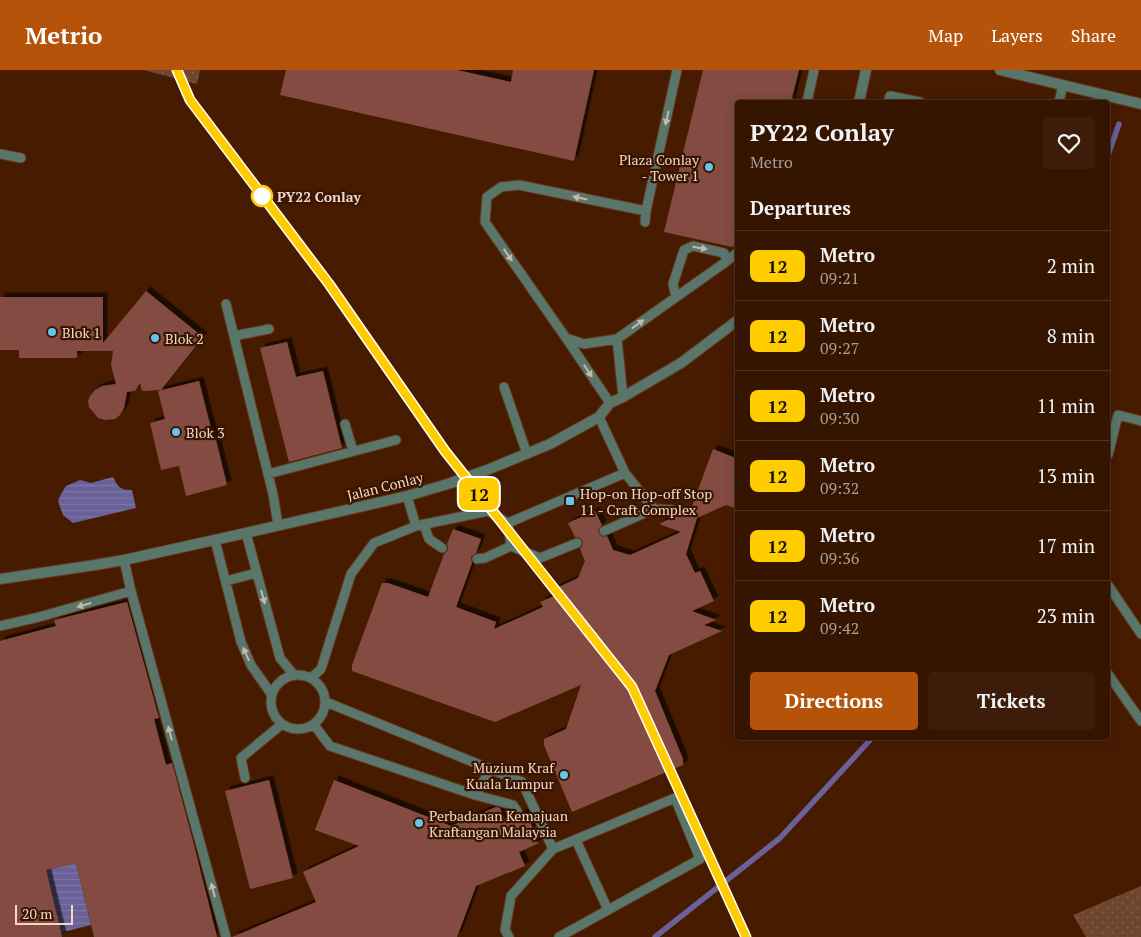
<!DOCTYPE html>
<style>
:root{--surface:#351400;--page:#3d1d0a;--text:#f1f3f6;--muted:#aa9e99;--line:#4f3322;--accent:#b45309}
body{margin:0;font-family:"PT Serif",serif;background:var(--page);color:var(--text);height:100vh;display:flex;flex-direction:column;font-size:19px;white-space:nowrap}
*{box-sizing:border-box;margin:0}
p{font-size:16px;color:var(--muted)}
.icon{flex:none;width:28px;height:28px;fill:none;stroke:currentColor;stroke-width:2;stroke-linecap:round;stroke-linejoin:round}
.map{position:relative;flex:1;overflow:hidden}
.side{position:absolute;left:735px;top:30px;width:375px;height:640px;display:flex;flex-direction:column;background:var(--surface);border-radius:5px;box-shadow:0 2px 12px #0003,0 0 0 1px var(--line)}
.side>*{flex:none}
.badge{padding:0 10px;border-radius:8px;font-size:18px;line-height:32px}
.scale{position:absolute;left:15px;bottom:12px;width:58px;box-sizing:border-box;padding-left:5px;border:2px solid #f4d6c7;border-top:0;font-size:14px;line-height:18px;white-space:nowrap;color:#f4d6c7;-webkit-text-stroke:4px #371501;paint-order:stroke}
.map>.badge{position:absolute;translate:-50% -50%;box-shadow:0 0 0 2px #fff}
h2{padding:0 15px;font-size:19px;line-height:45px}
.round{display:grid;place-items:center;flex:none;width:52px;height:52px;border-radius:5px;background:var(--page)}
.headline{display:flex;align-items:center;justify-content:space-between;height:85px;padding:0 15px}
h1{font-size:24px;font-weight:700;line-height:38px}
.cta{display:flex;gap:10px;margin-top:auto;padding:10px 15px}
.cta a{flex:1;height:58px;border-radius:5px;background:var(--accent);color:#fff;font-size:20px;font-weight:700;line-height:58px;text-align:center}
.cta a+a{background:var(--page);color:var(--text)}
ul{padding:0;list-style:none}
li{display:flex;align-items:center;gap:15px;height:70px;padding:0 15px;border-top:1px solid var(--line)}
li div{flex:1}
li b{display:block;font-size:19px}
li em{font-style:normal}
li .badge{min-width:55px;font-weight:700;text-align:center}
header{display:flex;align-items:center;gap:30px;box-sizing:border-box;height:70px;padding:0 25px;background:var(--accent);color:#fff}
header strong{font-size:24px}
nav{display:flex;gap:28px;margin-inline-start:auto;font-size:18px}
.map>svg:first-child{display:block}
</style>
<header>
<strong>Metrio</strong>
<nav><a>Map</a><a>Layers</a><a>Share</a></nav>
</header>
<div class="map">
<svg width="1141" height="867" viewBox="0 0 1141 867">
<defs>
<pattern id="grass-dots" width="8" height="8" patternUnits="userSpaceOnUse" patternTransform="scale(1.25)"><rect width="8" height="8" fill="#6e452e"/><path d="M2 2h.1M6 6h.1" fill="none" stroke="#835f4b" stroke-width="1.8" stroke-linecap="round"/></pattern>
<pattern id="water-rules" width="6" height="5" patternUnits="userSpaceOnUse" patternTransform="scale(1.25)"><rect width="6" height="5" fill="#696198"/><path d="M0 2.5h6" fill="none" stroke="#7f77a5"/></pattern>
<filter id="shadow"><feDropShadow dx="4.5" dy="-4.5" stdDeviation="0" flood-color="#0009"/></filter>
</defs>
<rect width="100%" height="100%" fill="#471b00"/>
<path fill="url(#grass-dots)" d="M 143,0 L 200,0 L 197,14 Z
M 1141,816 L 1141,867 L 1086,867 L 1073,845 Z"/>
<path fill="url(#water-rules)" d="M 113,407 C 118,417 120,420 132,420 L 136,438 L 73,453 L 63,445 L 58,431 L 61,424 L 66,416 L 80,410 L 91,413 Z
M 76,793 L 91,855 L 43,867 L 26,849 L 56,842 L 46,800 Z"/>
<g fill="none" stroke-linecap="round" stroke-linejoin="round">
<path stroke="#696198" stroke-width="5.5" d="M 1108,85 L 1119,54
M 655,867 L 780,768 L 872,668"/>
</g>
<path fill="#834b42" filter="url(#shadow)" d="M 286,0 L 457,0 L 511,12 L 513,0 L 594,0 L 574,91 L 280,25 Z
M 703,0 L 799,0 L 791,32 L 738,32 L 738,172 L 732,177 L 664,162 Z
M 146,221 L 203,267 L 161,320 L 142,321 L 140,313 L 135,321 L 127,322 L 124,338 L 120,345 L 115,349 L 105,350 L 98,348 L 89,337 L 88,331 L 90,326 L 95,320 L 102,316 L 116,314 L 111,295 L 113,281 L 77,281 L 77,288 L 19,288 L 19,280 L 0,280 L 0,227 L 103,227 L 103,273 Z
M 287,272 L 296,307 L 323,301 L 342,378 L 289,392 L 260,278 Z
M 199,311 L 214,370 L 216,370 L 227,415 L 186,426 L 179,396 L 161,400 L 150,353 L 165,349 L 158,321 Z
M 713,379 L 738,389 L 738,439 L 726,435 L 697,448 L 686,484 L 695,503 L 700,501 L 714,531 L 692,541 L 716,550 L 704,555 L 722,561 L 669,585 L 655,621 L 683,689 L 683,695 L 572,742 L 544,675 L 544,669 L 566,659 L 581,615 L 495,652 L 352,601 L 352,595 L 382,513 L 388,513 L 428,527 L 444,484 L 447,481 L 448,478 L 447,474 L 453,459 L 481,469 L 476,483 L 471,487 L 472,493 L 456,537 L 496,552 L 494,559 L 543,537 L 540,532 L 559,524 L 550,521 L 578,508 L 585,491 L 580,479 L 582,476 L 583,471 L 580,468 L 575,467 L 568,453 L 595,441 L 602,455 L 598,460 L 599,464 L 603,467 L 607,466 L 613,480 L 630,485 L 681,462 L 659,454 L 691,439 Z
M 127,532 L 159,648 L 154,649 L 166,695 L 172,693 L 193,771 L 217,867 L 94,867 L 76,793 L 46,800 L 62,867 L 0,867 L 0,571 L 56,556 L 54,550 Z
M 269,710 L 293,808 L 250,819 L 225,721 Z
M 334,710 L 451,756 L 496,737 L 500,738 L 505,750 L 514,747 L 520,746 L 523,743 L 526,742 L 533,759 L 519,765 L 539,773 L 519,782 L 525,796 L 476,816 L 457,867 L 232,867 L 316,832 L 303,802 L 359,776 L 315,760 Z"/>
<g fill="none" stroke-linecap="round" stroke-linejoin="round">
<defs>
<path id="service" d="M 677,0 L 646,141 L 519,115 L 501,117 L 487,127 L 485,152 L 566,268 L 584,274 L 617,269 L 727,191 L 738,182
M 807,32 L 814,0
M 888,32 L 890,26 L 920,32
M 1059,32 L 1063,15
M 0,84 L 21,88
M 645,152 L 646,141
M 676,227 L 673,214 L 684,180 L 693,176 L 724,183 L 727,191
M 226,234 L 273,424 L 278,455
M 234,266 L 269,259
M 566,268 L 610,333
M 617,269 L 623,327
M 504,317 L 527,384
M 345,354 L 353,381
M 1108,385 L 1118,345 L 1141,351
M 268,404 L 396,370
M 407,426 L 416,456
M 654,439 L 672,440
M 508,453 L 625,403 L 599,347
M 424,455 L 429,469 L 442,478
M 604,461 L 654,439 L 625,403
M 246,463 L 280,588 L 294,605
M 215,470 L 241,572 L 251,595 L 272,625
M 511,476 L 540,488 L 577,473
M 124,490 L 131,521 L 226,867
M 226,511 L 256,503
M 1108,515 L 1141,564
M 0,556 L 39,547 L 131,521
M 1108,604 L 1141,651
M271 632a27 27 0 1 1 54 0a27 27 0 1 1-54 0Z
M 311,608 L 321,599 L 351,504 L 374,473 L 416,456 L 488,441 L 508,453 L 511,476 L 485,488 L 477,489
M 326,632 L 522,712 L 553,779
M 314,655 L 330,676 L 475,725 L 513,735 L 517,741
M 245,708 L 241,688 L 282,654
M 475,725 L 490,700
M 509,867 L 505,860 L 511,826 L 553,779 L 675,728 L 700,789 L 608,840 L 576,770
M 559,867 L 608,840"/>
<path id="tertiary" d="M 1000,0 L 1141,34
M 859,32 L 866,0
M 0,509 L 95,495 L 124,490 L 246,463 L 407,426 L 451,413 L 487,400 L 550,374 L 599,347 L 610,333 L 623,327 L 681,293 L 738,250"/>
</defs>
<use href="#service" stroke="#633920" stroke-width="11"/>
<use href="#tertiary" stroke="#633920" stroke-width="12"/>
<use href="#service" stroke="#5a756a" stroke-width="9"/>
<use href="#tertiary" stroke="#5a756a" stroke-width="10"/>
</g>
<defs><path id="oneway-solid" d="M-6-.8H1V-3.2L6.5 0L1 3.2V.8H-6Z" transform="scale(1.25)"/></defs>
<g fill="#c6b9ab">
<use href="#oneway-solid" transform="translate(667 48) rotate(103)"/>
<use href="#oneway-solid" transform="translate(580 128) rotate(-168)"/>
<use href="#oneway-solid" transform="translate(700 178) rotate(9)"/>
<use href="#oneway-solid" transform="translate(508 185) rotate(55)"/>
<use href="#oneway-solid" transform="translate(638 254) rotate(-36)"/>
<use href="#oneway-solid" transform="translate(588 301) rotate(56)"/>
<use href="#oneway-solid" transform="translate(263 527) rotate(74)"/>
<use href="#oneway-solid" transform="translate(84 535) rotate(164)"/>
<use href="#oneway-solid" transform="translate(246 584) rotate(-114)"/>
<use href="#oneway-solid" transform="translate(170 663) rotate(-105)"/>
<use href="#oneway-solid" transform="translate(213 820) rotate(-105)"/>
</g>
<g fill="none" stroke-linecap="round" stroke-linejoin="round">
<defs>
<path id="line" d="M 177,0 L 190,30 L 329,214 L 445,381 L 632,617 L 746,867"/>
</defs>
<use href="#line" stroke="#fff" stroke-width="11"/>
<use href="#line" stroke="#fc0" stroke-width="8"/>
</g>
<g fill="#65c5ee" stroke="#371501" stroke-width="2">
<circle cx="709" cy="97" r="5"/>
<circle cx="52" cy="262" r="5"/>
<circle cx="155" cy="268" r="5"/>
<circle cx="176" cy="362" r="5"/>
<rect x="565" y="426" width="10" height="10" rx="2.5"/>
<circle cx="564" cy="705" r="5"/>
<circle cx="419" cy="753" r="5"/>
</g>
<circle fill="#fff" stroke="#fc0" stroke-width="2.5" cx="262" cy="126" r="10"/>
<g text-anchor="middle" dominant-baseline="central" stroke-width="4.5" stroke-linejoin="round" paint-order="stroke">
<g font-size="14" fill="#f4d6c7" stroke="#371501" text-anchor="start">
<text x="699" y="89" text-anchor="end">Plaza Conlay<tspan x="699" dy="16">- Tower 1</tspan></text>
<text x="62" y="262">Blok 1</text>
<text x="165" y="268">Blok 2</text>
<text x="186" y="362">Blok 3</text>
<text x="580" y="423">Hop-on Hop-off Stop<tspan x="580" dy="16">11 - Craft Complex</tspan></text>
<text x="554" y="697" text-anchor="end">Muzium Kraf<tspan x="554" dy="16">Kuala Lumpur</tspan></text>
<text x="429" y="745">Perbadanan Kemajuan<tspan x="429" dy="16">Kraftangan Malaysia</tspan></text>
</g>
<g font-size="14" font-weight="bold" fill="#f4d6c7" stroke="#371501" text-anchor="start">
<text x="277" y="126">PY22 Conlay</text>
</g>
<g font-size="14" fill="#f4d6c7" stroke="#371501">
<text transform="translate(385 416) rotate(-14)">Jalan Conlay</text>
</g>
</g>
</svg>
<div class="scale">20 m</div>
<b class="badge" style="left:479px;top:424px;background:#fc0;color:#111">12</b>
<section class="side">
<div class="headline"><div><h1>PY22 Conlay</h1><p>Metro</p></div><a class="round"><svg class="icon" aria-label="heart" viewBox="0 0 24 24"><path d="M12 20l-8-8c-3-5 5-10 8-4 3-6 11-1 8 4z"/></svg></a></div>
<h2>Departures</h2>
<ul>
<li><span class="badge" style="background:#fc0;color:#111">12</span><div><b>Metro</b><p>09:21</p></div><em>2 min</em></li>
<li><span class="badge" style="background:#fc0;color:#111">12</span><div><b>Metro</b><p>09:27</p></div><em>8 min</em></li>
<li><span class="badge" style="background:#fc0;color:#111">12</span><div><b>Metro</b><p>09:30</p></div><em>11 min</em></li>
<li><span class="badge" style="background:#fc0;color:#111">12</span><div><b>Metro</b><p>09:32</p></div><em>13 min</em></li>
<li><span class="badge" style="background:#fc0;color:#111">12</span><div><b>Metro</b><p>09:36</p></div><em>17 min</em></li>
<li><span class="badge" style="background:#fc0;color:#111">12</span><div><b>Metro</b><p>09:42</p></div><em>23 min</em></li>
</ul>
<div class="cta"><a>Directions</a><a>Tickets</a></div>
</section>
</div>
